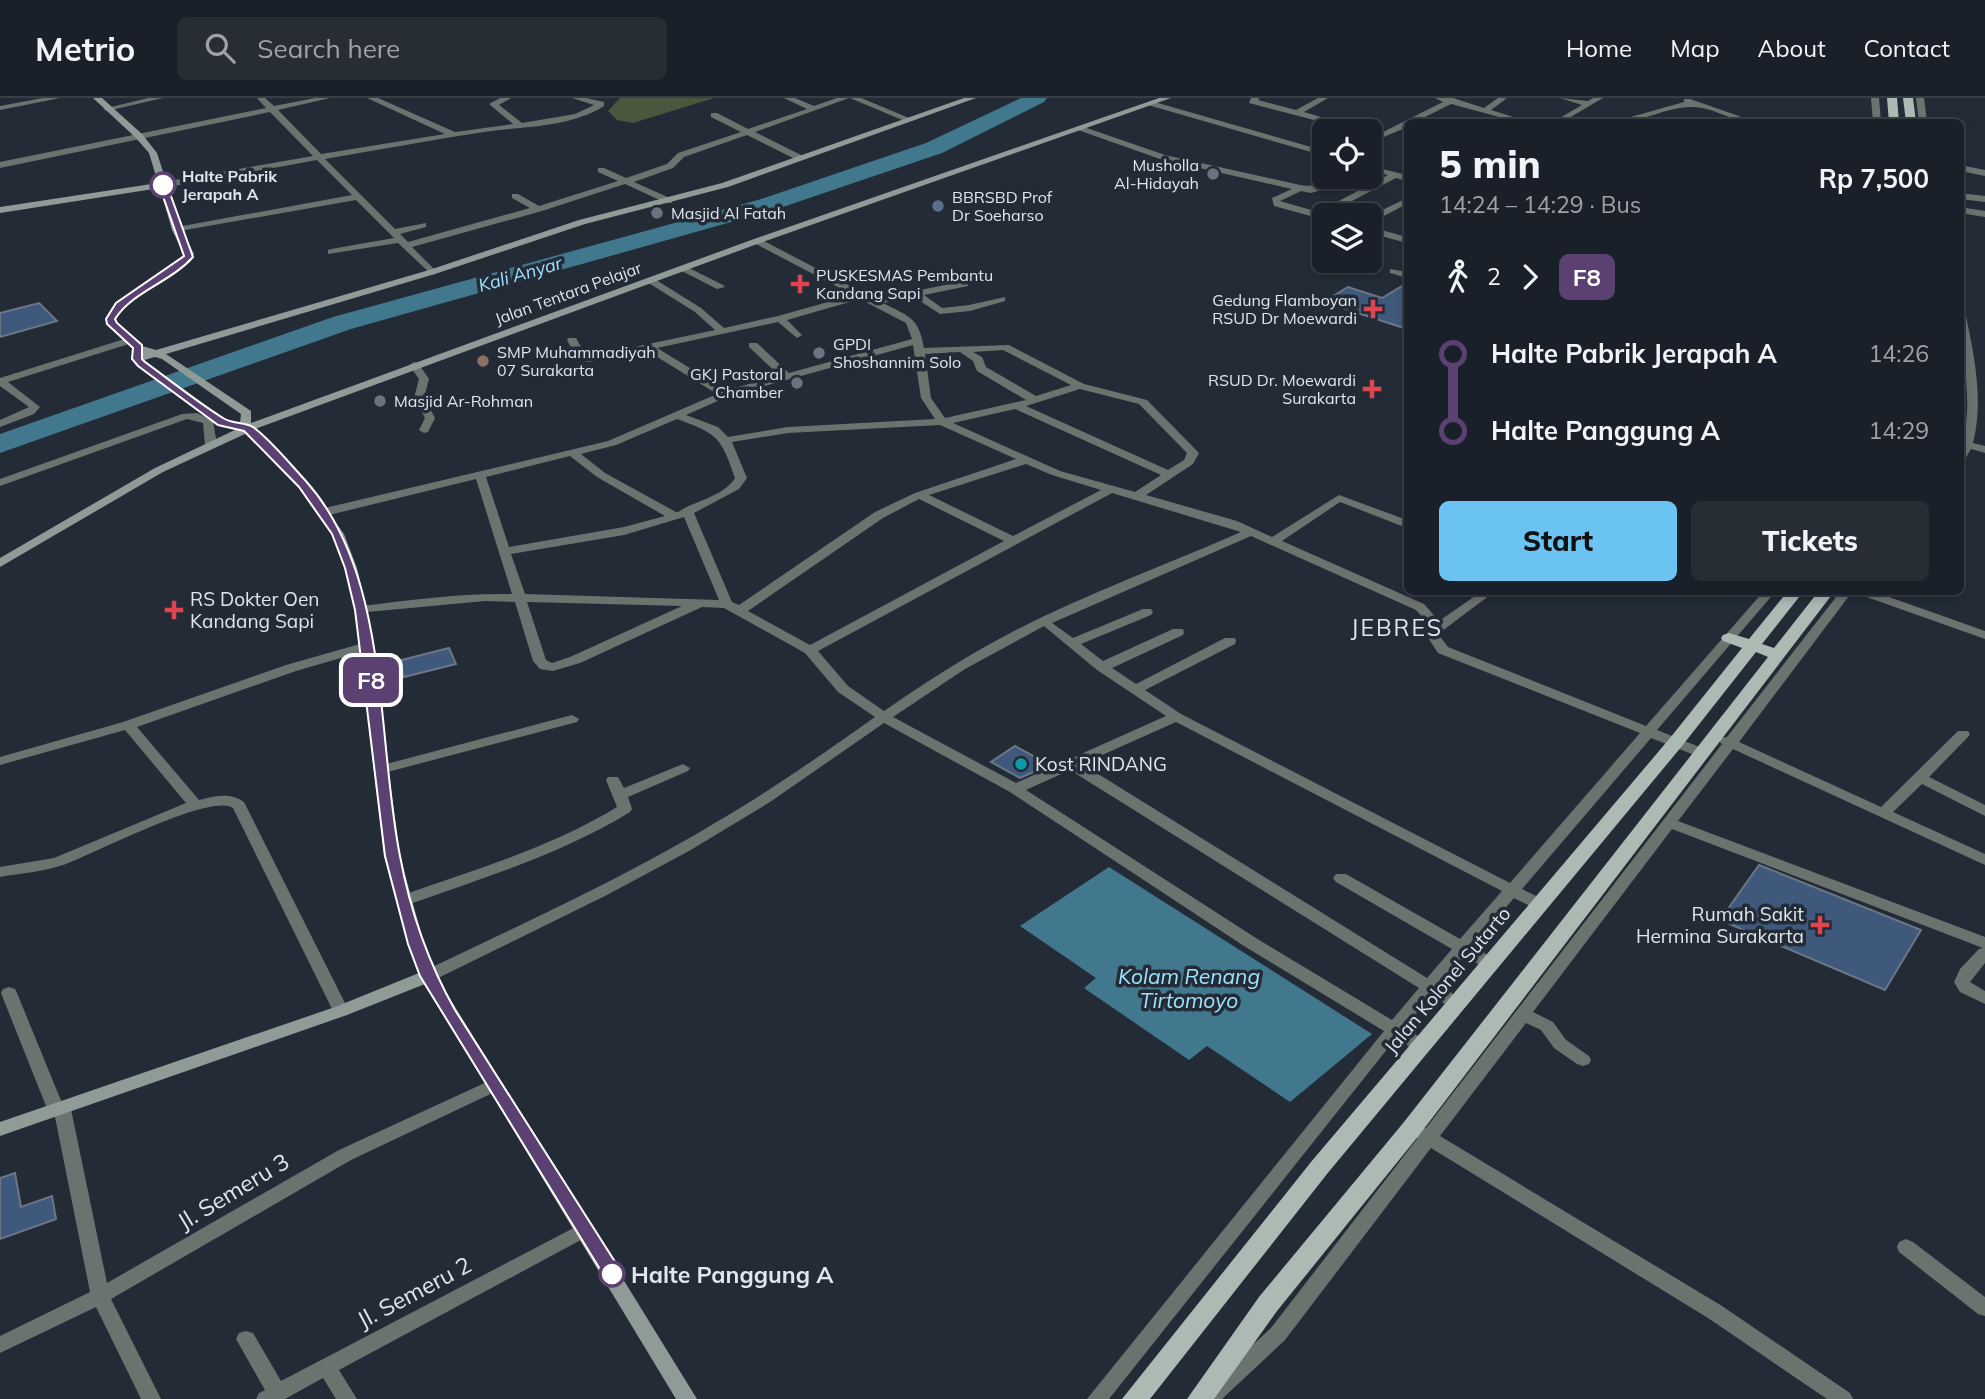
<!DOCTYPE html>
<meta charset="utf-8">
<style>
:root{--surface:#1a2029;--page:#272d35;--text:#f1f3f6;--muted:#9fa3a8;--line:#383e46;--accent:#6ac3f1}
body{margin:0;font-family:Mulish,sans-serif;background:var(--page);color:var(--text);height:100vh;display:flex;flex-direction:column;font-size:26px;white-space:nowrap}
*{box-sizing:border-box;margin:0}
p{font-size:23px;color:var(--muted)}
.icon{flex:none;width:38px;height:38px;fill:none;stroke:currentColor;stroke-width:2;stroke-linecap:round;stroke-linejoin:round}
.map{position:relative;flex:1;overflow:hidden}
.panel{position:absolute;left:1404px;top:21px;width:560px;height:476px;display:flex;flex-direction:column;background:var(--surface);border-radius:10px;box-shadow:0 4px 10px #0003,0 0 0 2px var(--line)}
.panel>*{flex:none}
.badge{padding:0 14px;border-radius:10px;font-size:24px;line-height:46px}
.controls{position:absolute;left:1312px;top:21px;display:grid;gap:14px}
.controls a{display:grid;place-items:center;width:70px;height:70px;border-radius:10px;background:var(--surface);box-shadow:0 4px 10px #0003,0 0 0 2px var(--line);font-size:35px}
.map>.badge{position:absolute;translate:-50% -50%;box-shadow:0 0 0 4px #fff}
.legs{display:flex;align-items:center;gap:10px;height:77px;padding:0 35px;font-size:23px}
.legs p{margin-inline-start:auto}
.headline{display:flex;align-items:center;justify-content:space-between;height:119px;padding:0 35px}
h1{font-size:38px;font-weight:800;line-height:52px}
.cta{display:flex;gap:14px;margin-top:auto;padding:14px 35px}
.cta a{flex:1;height:80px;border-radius:10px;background:var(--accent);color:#111;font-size:28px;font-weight:800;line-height:80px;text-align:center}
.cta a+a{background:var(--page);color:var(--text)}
ul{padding:0 35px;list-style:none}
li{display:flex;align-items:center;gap:24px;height:77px;font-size:26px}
li i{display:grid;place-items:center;width:10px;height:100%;margin:0 9px;background:currentColor}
li i::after{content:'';width:18px;height:18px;margin:-9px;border:5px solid;border-radius:50%;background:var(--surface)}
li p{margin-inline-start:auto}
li:first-child i{background:linear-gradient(#0000 50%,currentColor 0)}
li:last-child i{background:linear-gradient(currentColor 50%,#0000 0)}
header{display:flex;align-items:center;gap:42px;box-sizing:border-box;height:98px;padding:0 35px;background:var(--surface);border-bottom:2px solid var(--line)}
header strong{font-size:33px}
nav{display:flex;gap:38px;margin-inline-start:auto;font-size:24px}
.search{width:490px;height:63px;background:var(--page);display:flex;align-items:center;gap:18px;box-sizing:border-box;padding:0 24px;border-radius:10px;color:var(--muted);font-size:26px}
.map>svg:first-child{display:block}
</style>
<header>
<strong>Metrio</strong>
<div class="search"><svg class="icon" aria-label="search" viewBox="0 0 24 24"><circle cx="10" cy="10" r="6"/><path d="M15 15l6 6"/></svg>Search here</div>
<nav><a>Home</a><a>Map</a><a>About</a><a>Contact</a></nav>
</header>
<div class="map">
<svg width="1985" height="1301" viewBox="0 0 1985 1301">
<rect width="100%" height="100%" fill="#232b37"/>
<path fill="#49573e" d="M 620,0 L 714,0 L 633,25 L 617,22 L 608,13 Z"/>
<path fill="#42788d" d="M 1109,769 L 1372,936 L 1290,1004 L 1207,948 L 1189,962 L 1084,890 L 1096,880 L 1020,828 Z"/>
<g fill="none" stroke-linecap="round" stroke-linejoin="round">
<path fill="#42788d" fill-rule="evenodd" d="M 1021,0 L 1047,0 L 1044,4 L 942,55 L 774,112 L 351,231 L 0,355 L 0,336 L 333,219 L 758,102 L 926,45 Z"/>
</g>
<path fill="#3e597c" stroke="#6c7684" stroke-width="2" d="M 1407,185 L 1407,231 L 1333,207 L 1340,203 L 1330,200 L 1348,189 L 1382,200 Z
M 39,205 L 57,223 L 0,239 L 0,215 Z
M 449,550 L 456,566 L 404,579 L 398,563 Z
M 1015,648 L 1050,667 L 1020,680 L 991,664 Z
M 1759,767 L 1921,832 L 1885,892 L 1720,822 Z
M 15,1075 L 21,1109 L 52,1098 L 56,1121 L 0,1141 L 0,1080 Z"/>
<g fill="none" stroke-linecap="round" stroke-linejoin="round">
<path fill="#6b736f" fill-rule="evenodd" d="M 43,0 L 60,0 L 0,12 L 0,8 Z
M 148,0 L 163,0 L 107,13 L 103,11 Z
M 257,0 L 265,0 L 274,8 L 315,0 L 330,0 L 278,12 L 321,56 L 445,36 L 367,0 L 378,0 L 455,34 L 513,26 L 489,6 L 500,0 L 511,0 L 499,7 L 522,25 L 575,16 L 594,7 L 572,0 L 586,0 L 604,4 L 604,8 C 569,30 524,28 484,34 C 431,42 378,52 325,61 L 395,131 L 426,125 L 426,129 L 400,136 L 408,144 L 530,110 L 512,100 L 512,96 L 518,96 L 539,108 L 618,83 L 598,74 L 598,70 L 604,70 L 626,80 L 667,66 L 678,55 L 741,34 L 711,19 L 711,15 L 717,15 L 748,31 L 807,11 L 784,0 L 795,0 L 814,8 L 837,0 L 849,0 L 755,34 L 803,58 L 803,62 L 797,62 L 747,37 L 684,59 L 673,70 L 634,84 L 672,101 L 672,105 L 666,105 L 625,86 L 542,113 L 412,149 L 437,174 L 432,177 L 398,145 L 328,156 L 328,152 L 331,151 L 394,140 L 356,102 L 174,134 L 174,130 L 177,129 L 352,97 L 317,62 L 163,90 L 159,87 L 163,84 L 313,58 L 270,14 L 0,70 L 0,64 L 266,10 Z
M 850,0 L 861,0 L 914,22 L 907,24 Z
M 1251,0 L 1260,0 L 1258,2 L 1296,12 L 1318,0 L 1328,0 L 1304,14 L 1368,33 L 1383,34 L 1443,4 L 1435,0 L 1453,0 L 1484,10 L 1498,0 L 1507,0 L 1491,12 L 1529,24 L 1518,24 L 1451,6 L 1415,24 L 1407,24 L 1407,29 L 1384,39 L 1370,37 L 1370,33 L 1356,33 L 1249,5 Z
M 1560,0 L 1588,3 L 1593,0 L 1603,0 L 1562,24 L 1553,24 L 1582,7 Z
M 1871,0 L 1879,0 L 1881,24 L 1873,24 Z
M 1916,0 L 1924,0 L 1927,24 L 1919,24 Z
M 1684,1 L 1690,1 L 1756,24 C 1734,26 1715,9 1693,9 C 1665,8 1640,27 1613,24 L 1684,4 Z
M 1151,3 L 1325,53 L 1325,58 L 1148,7 L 1147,5 Z
M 1081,28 L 1165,57 L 1300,87 C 1319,91 1327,79 1345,79 L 1325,91 L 1311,95 L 1301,93 L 1280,103 L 1318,114 L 1388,77 L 1370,73 L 1370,68 L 1407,77 L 1407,83 L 1396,80 L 1325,117 L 1325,122 L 1274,108 L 1272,100 L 1292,91 L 1160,61 L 1078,32 L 1077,30 Z
M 1960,67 L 1985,72 L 1985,78 L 1960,73 Z
M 1960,95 L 1985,98 L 1985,104 L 1960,101 Z
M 1407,100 L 1407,106 L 1370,125 L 1370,118 Z
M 1960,109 L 1985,113 L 1985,119 L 1960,115 Z
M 1370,129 L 1407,139 L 1407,145 L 1370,135 Z
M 754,141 L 760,141 L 875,201 L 965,183 L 968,184 L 968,188 L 924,197 L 942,210 L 969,207 L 1005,199 L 1005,203 L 970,213 L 940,216 L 914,199 L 883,205 C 908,218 919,219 924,250 L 1009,247 L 1084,286 L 1147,302 L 1199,355 L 1193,366 L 1146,397 L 1237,423 L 1272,439 L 1339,397 L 1407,422 L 1407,430 L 1340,404 L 1282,443 L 1424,506 L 1439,523 L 1481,494 L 1494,494 L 1438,536 L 1448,549 L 1646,628 L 1763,494 L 1775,494 L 1657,632 L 1707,652 L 1709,655 L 1707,658 L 1697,658 L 1651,640 L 1522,791 L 1544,802 L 1547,806 L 1544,810 L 1534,810 L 1514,800 L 1472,848 L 1497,862 L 1499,866 L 1497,870 L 1485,870 L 1464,858 L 1439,887 L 1463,902 L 1465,906 L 1463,910 L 1451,910 L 1431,897 L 1405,930 L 1428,944 L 1430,948 L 1428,952 C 1416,956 1406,946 1396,940 L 1109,1301 L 1087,1301 L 1384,933 L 1244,848 L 1010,694 L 884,625 L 770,704 L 689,753 L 605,798 L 434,882 L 422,882 L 420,878 L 422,874 C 522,826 624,780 720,722 C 773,691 824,655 875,619 L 838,594 L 805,555 L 724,510 L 702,509 L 580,565 L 553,573 L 540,571 L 533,563 L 515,504 L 485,503 L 357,515 L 355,512 L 357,509 L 361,508 C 411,502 461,495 512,496 L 476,381 L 325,418 L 319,414 L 325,410 L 608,343 L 717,296 L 646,252 L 591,264 C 576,264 574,254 567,242 L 568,240 L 576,240 L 586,258 L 591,258 L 715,232 L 695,214 L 647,184 L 647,180 L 653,180 L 701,210 L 724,230 L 778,218 L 853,197 L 754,145 ZM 860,201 L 906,225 L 912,241 L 789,275 L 757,245 L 749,245 L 749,249 L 780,278 L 726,292 L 657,250 L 778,224 L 797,240 L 802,237 L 787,222 ZM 913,247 L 921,300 L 935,321 L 788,329 L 728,339 L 718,329 L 686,317 L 729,298 ZM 1003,252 L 1071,287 L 1036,298 L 986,269 L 982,259 L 973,254 ZM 960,254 L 973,263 L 977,273 L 1026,302 L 945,320 L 931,300 L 925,256 ZM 1080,291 L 1139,306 L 1187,355 L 1184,362 L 1168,372 L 1026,308 ZM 1015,311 L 1161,377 L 1135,394 L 1060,373 L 953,325 ZM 677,321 C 718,336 721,339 735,380 C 723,399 696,402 678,414 L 676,414 L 605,375 L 581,356 L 616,347 ZM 940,327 L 1016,361 L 915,395 L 875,414 L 739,507 L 732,504 L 694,415 L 739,391 L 747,380 L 732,344 L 788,335 ZM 570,358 L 597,379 L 665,418 L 624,429 L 509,449 L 486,379 ZM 1026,366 L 1052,377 L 1101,392 L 1013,438 L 929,397 ZM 1112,395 L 1241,434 C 1166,467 1088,495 1016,532 C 969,556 926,584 884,613 L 848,588 L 818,553 ZM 919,401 L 1004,443 L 810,547 L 748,513 L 883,420 ZM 684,419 L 719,502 L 525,496 L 511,456 L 624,437 ZM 1251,438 L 1416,512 L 1426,523 L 1425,535 L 1438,555 L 1640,635 L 1510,785 L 1181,616 L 1145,592 L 1235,546 L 1236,543 L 1235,540 L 1225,540 L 1136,586 L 1112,570 L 1183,537 L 1184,534 L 1183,531 L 1173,531 L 1103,563 L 1081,546 L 1151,517 L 1153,514 L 1151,511 L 1143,511 L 1073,540 L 1052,525 ZM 527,504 L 682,508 L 570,559 L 552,565 L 546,562 ZM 1044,528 L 1097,572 L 1166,618 L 1016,685 L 893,619 L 965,571 ZM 1176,624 L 1502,793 L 1460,841 L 1346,776 L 1336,776 L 1333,780 L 1336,784 L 1452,851 L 1427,880 L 1082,666 ZM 1070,672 L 1419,890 L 1392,922 L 1256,840 L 1026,692 Z
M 683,167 L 723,187 L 725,189 L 717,191 L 680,172 L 678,170 Z
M 1390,171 L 1407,174 L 1407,180 L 1390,175 Z
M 1960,210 L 1965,213 C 1974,257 1984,301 1973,345 L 1985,348 L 1985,355 L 1971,351 L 1964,363 L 1960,364 L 1960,342 L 1963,342 C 1974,298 1960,254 1960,210 Z
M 131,239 L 136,242 L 135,244 L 8,284 L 40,309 L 34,316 L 0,329 L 0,322 L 29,309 L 0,288 L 0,280 Z
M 414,264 L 418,265 L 429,281 L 424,300 L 435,320 L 428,334 L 424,335 L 419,332 L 425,320 L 414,300 L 419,281 L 409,267 Z
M 197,315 L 213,323 L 217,347 L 215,349 L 207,349 L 205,347 L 203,325 L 187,321 L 0,388 L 0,381 L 182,316 Z
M 1840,494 L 1852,494 L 1739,644 L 1881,709 L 1958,633 L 1968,633 L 1970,636 L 1968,639 L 1929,679 L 1985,707 L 1985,718 L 1922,686 L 1893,714 L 1985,756 L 1985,767 L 1733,651 L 1678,723 L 1985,839 L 1985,865 L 1970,884 L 1985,893 L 1985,906 L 1960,894 L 1954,884 L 1960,871 L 1979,851 L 1983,850 L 1672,731 L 1533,914 L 1553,924 L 1566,942 L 1589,958 L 1591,962 L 1589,966 L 1583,968 L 1577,966 L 1554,950 L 1541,932 L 1526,925 L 1440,1038 L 1722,1208 L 1850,1295 L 1853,1301 L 1827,1301 L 1708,1220 L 1431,1050 L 1285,1242 L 1222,1301 L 1198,1301 L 1201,1295 L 1271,1230 L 1417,1041 L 1412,1035 L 1415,1030 L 1426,1030 L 1722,646 L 1719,643 L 1721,640 L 1727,639 Z
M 1859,494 L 1875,494 L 1985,533 L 1985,541 L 1861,497 Z
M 367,544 L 372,545 L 374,548 L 372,551 L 296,573 L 137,629 L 199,702 C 215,698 230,694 244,704 L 349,913 L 347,917 L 335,917 L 333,913 L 233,710 C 211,694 92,757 63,767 C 43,774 21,775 0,779 L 0,769 L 54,760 L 186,705 L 125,632 L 0,667 L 0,659 L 123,624 L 286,567 Z
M 572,617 L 579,621 L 577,624 L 380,676 L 373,672 L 375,669 Z
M 683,666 L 690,670 L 688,673 L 628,699 L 632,711 L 630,714 C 562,756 485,779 410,806 L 400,806 L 397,802 L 400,798 C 473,772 550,750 617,709 L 606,682 L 608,679 L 618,679 L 624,690 Z
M 9,889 L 15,891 L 17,895 L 62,1005 L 68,1006 L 71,1011 L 107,1185 L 339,1052 L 489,983 L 495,981 L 501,983 L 504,987 L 501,991 L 351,1062 L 111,1201 L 161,1301 L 141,1301 L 96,1209 L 0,1255 L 0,1238 L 90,1194 L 55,1019 L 48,1013 L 1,895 L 3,891 Z
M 585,1124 L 592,1126 L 594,1131 L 592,1136 L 339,1272 L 357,1301 L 336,1301 L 323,1280 L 285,1301 L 256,1301 L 259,1295 L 265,1292 L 236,1241 L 239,1235 L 246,1233 L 253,1235 L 281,1283 Z
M 1906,1141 L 1913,1144 L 1985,1199 L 1985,1218 L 1978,1216 L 1899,1154 L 1897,1149 L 1899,1144 Z"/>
<path fill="#8f9b96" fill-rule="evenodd" d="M 93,0 L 102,0 L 142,36 L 157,55 L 182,132 L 194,156 C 175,186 136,191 116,221 L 117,225 L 142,248 L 156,252 L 429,172 L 579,122 L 722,85 L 964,0 L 976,0 L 728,89 L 585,126 L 435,176 L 166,256 L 251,313 L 251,325 L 754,141 L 1159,0 L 1171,0 L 760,145 L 255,331 L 307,385 L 344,436 L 357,470 L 367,512 L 400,758 L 424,846 L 436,878 L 697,1301 L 676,1301 L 425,886 L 347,917 L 0,1038 L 0,1024 L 335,909 L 419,875 L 408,846 L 384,758 L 355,512 L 345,470 L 332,436 L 299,389 L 247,335 L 163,374 L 0,469 L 0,460 L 155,370 L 237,331 L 218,327 L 138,268 L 132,261 L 133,251 L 107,226 L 106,221 C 128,187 166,185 184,156 L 172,132 L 160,90 L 0,115 L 0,109 L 158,85 L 149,55 L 136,40 ZM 155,259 L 162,261 L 241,316 L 240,325 L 225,322 L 144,262 Z"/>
<path fill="#abbbb3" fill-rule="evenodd" d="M 1887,0 L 1897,0 L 1899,24 L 1889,24 Z
M 1903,0 L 1913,0 L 1916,24 L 1906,24 Z
M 1787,494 L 1803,494 L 1762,546 L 1774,550 L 1818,494 L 1834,494 L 1420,1036 L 1277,1213 L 1214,1301 L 1187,1301 L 1259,1199 L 1404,1024 L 1768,559 L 1756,554 L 1682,648 L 1327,1076 L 1150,1301 L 1122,1301 L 1311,1064 L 1670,640 L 1742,550 L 1723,543 L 1721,540 L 1723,537 L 1729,535 L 1749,541 Z"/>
</g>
<path fill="#5b4172" stroke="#fff" stroke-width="2" d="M 163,84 L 167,87 L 193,159 C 171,184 133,193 115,221 L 117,225 L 142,247 L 142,261 L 145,264 C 171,283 196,303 223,320 C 232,326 245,324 253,329 C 270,341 291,367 305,382 C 391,477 376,638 400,758 C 410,812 428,864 455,912 L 619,1170 L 622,1176 L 619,1181 L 612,1183 L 606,1181 L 420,878 L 408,846 L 385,758 L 355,512 L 345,470 L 332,436 L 299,389 L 244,333 L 218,327 L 138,268 L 132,261 L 133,250 L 107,226 L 106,221 L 116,205 L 184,158 L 159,87 Z"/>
<g fill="#6b7280" stroke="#232b37" stroke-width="2.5">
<circle cx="1213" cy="76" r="7"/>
<circle cx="657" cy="115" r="7"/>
<circle cx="819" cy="255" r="7"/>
<circle cx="797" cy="285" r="7"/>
<circle cx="380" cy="303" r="7"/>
</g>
<g fill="#fff" stroke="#5b4172" stroke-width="3.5">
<circle cx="163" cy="87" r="12"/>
<circle cx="612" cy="1176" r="12"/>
</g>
<circle fill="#5c6f8a" stroke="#232b37" stroke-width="2.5" cx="938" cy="108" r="7"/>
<g fill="#e0444e" stroke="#232b37" stroke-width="2.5">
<path d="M796.5 175.5h7v7h7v7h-7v7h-7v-7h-7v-7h7z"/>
<path d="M1369.5 200.5h7v7h7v7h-7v7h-7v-7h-7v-7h7z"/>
<path d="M1368.5 280.5h7v7h7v7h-7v7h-7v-7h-7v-7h7z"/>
<path d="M170.5 501.5h7v7h7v7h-7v7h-7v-7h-7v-7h7z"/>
<path d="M1816.5 816.5h7v7h7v7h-7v7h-7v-7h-7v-7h7z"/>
</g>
<circle fill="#8d6e63" stroke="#232b37" stroke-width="2.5" cx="483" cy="263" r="7"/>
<circle fill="#0f9aa8" stroke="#232b37" stroke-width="2.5" cx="1021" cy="666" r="7"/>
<g text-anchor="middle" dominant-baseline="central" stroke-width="7" stroke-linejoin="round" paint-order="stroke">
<g font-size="16" fill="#e1e6ee" stroke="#232b37" text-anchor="start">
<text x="1199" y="67" text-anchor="end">Musholla<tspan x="1199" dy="18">Al-Hidayah</tspan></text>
<text x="952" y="99">BBRSBD Prof<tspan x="952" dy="18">Dr Soeharso</tspan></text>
<text x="671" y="115">Masjid Al Fatah</text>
<text x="816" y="177">PUSKESMAS Pembantu<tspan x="816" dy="18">Kandang Sapi</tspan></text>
<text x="1357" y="202" text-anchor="end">Gedung Flamboyan<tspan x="1357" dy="18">RSUD Dr Moewardi</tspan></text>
<text x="833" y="246">GPDI<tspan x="833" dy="18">Shoshannim Solo</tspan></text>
<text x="497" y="254">SMP Muhammadiyah<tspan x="497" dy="18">07 Surakarta</tspan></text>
<text x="783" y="276" text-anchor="end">GKJ Pastoral<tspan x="783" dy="18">Chamber</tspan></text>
<text x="1356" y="282" text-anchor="end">RSUD Dr. Moewardi<tspan x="1356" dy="18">Surakarta</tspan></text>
<text x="394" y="303">Masjid Ar-Rohman</text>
</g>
<g font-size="16" font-weight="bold" fill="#e1e6ee" stroke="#232b37" text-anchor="start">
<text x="182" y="78">Halte Pabrik<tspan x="182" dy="18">Jerapah A</tspan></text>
</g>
<g font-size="16" fill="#e1e6ee" stroke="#232b37">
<text transform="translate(568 195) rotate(-20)">Jalan Tentara Pelajar</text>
</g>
<g font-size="18" font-style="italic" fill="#9ee2fc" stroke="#232b37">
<text transform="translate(520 176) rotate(-16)">Kali Anyar</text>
</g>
<g font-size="19" fill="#e1e6ee" stroke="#232b37" text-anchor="start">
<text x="190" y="501">RS Dokter Oen<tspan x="190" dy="22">Kandang Sapi</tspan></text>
<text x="1035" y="666">Kost RINDANG</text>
<text x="1804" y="816" text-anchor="end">Rumah Sakit<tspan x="1804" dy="22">Hermina Surakarta</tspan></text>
</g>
<g font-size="19" fill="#e1e6ee" stroke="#232b37">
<text transform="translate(1447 882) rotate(-50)">Jalan Kolonel Sutarto</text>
</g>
<g font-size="21" font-style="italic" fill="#9ee2fc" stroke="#232b37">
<text x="1189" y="878">Kolam Renang<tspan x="1189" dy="24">Tirtomoyo</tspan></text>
</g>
<g font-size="23" letter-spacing="2" fill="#e1e6ee" stroke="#232b37">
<text x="1397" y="529">JEBRES</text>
</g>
<g font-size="23" fill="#e1e6ee" stroke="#232b37">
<text transform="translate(233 1093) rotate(-31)">Jl. Semeru 3</text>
<text transform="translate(414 1194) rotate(-28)">Jl. Semeru 2</text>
</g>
<g font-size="23" font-weight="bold" fill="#e1e6ee" stroke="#232b37" text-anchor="start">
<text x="631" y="1176">Halte Panggung A</text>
</g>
</g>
</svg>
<div class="controls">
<a><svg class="icon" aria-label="locate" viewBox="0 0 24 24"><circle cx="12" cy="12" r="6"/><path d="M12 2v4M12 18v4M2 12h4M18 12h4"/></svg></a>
<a><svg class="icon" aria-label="layers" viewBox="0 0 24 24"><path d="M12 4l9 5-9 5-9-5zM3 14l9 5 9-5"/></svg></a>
</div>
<b class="badge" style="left:371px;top:582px;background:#5b4172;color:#fff">F8</b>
<section class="panel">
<div class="headline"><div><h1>5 min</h1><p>14:24 – 14:29 · Bus</p></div><b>Rp 7,500</b></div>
<div class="legs"><svg class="icon" aria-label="walk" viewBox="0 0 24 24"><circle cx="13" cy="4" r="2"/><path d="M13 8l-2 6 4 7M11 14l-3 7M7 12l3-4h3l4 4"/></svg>2<svg class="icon" aria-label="forward" viewBox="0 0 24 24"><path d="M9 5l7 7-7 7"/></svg><b class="badge" style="background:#5b4172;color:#fff">F8</b></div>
<ul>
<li><i style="color:#5b4172"></i><b>Halte Pabrik Jerapah A</b><p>14:26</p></li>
<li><i style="color:#5b4172"></i><b>Halte Panggung A</b><p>14:29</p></li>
</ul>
<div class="cta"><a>Start</a><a>Tickets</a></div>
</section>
</div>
